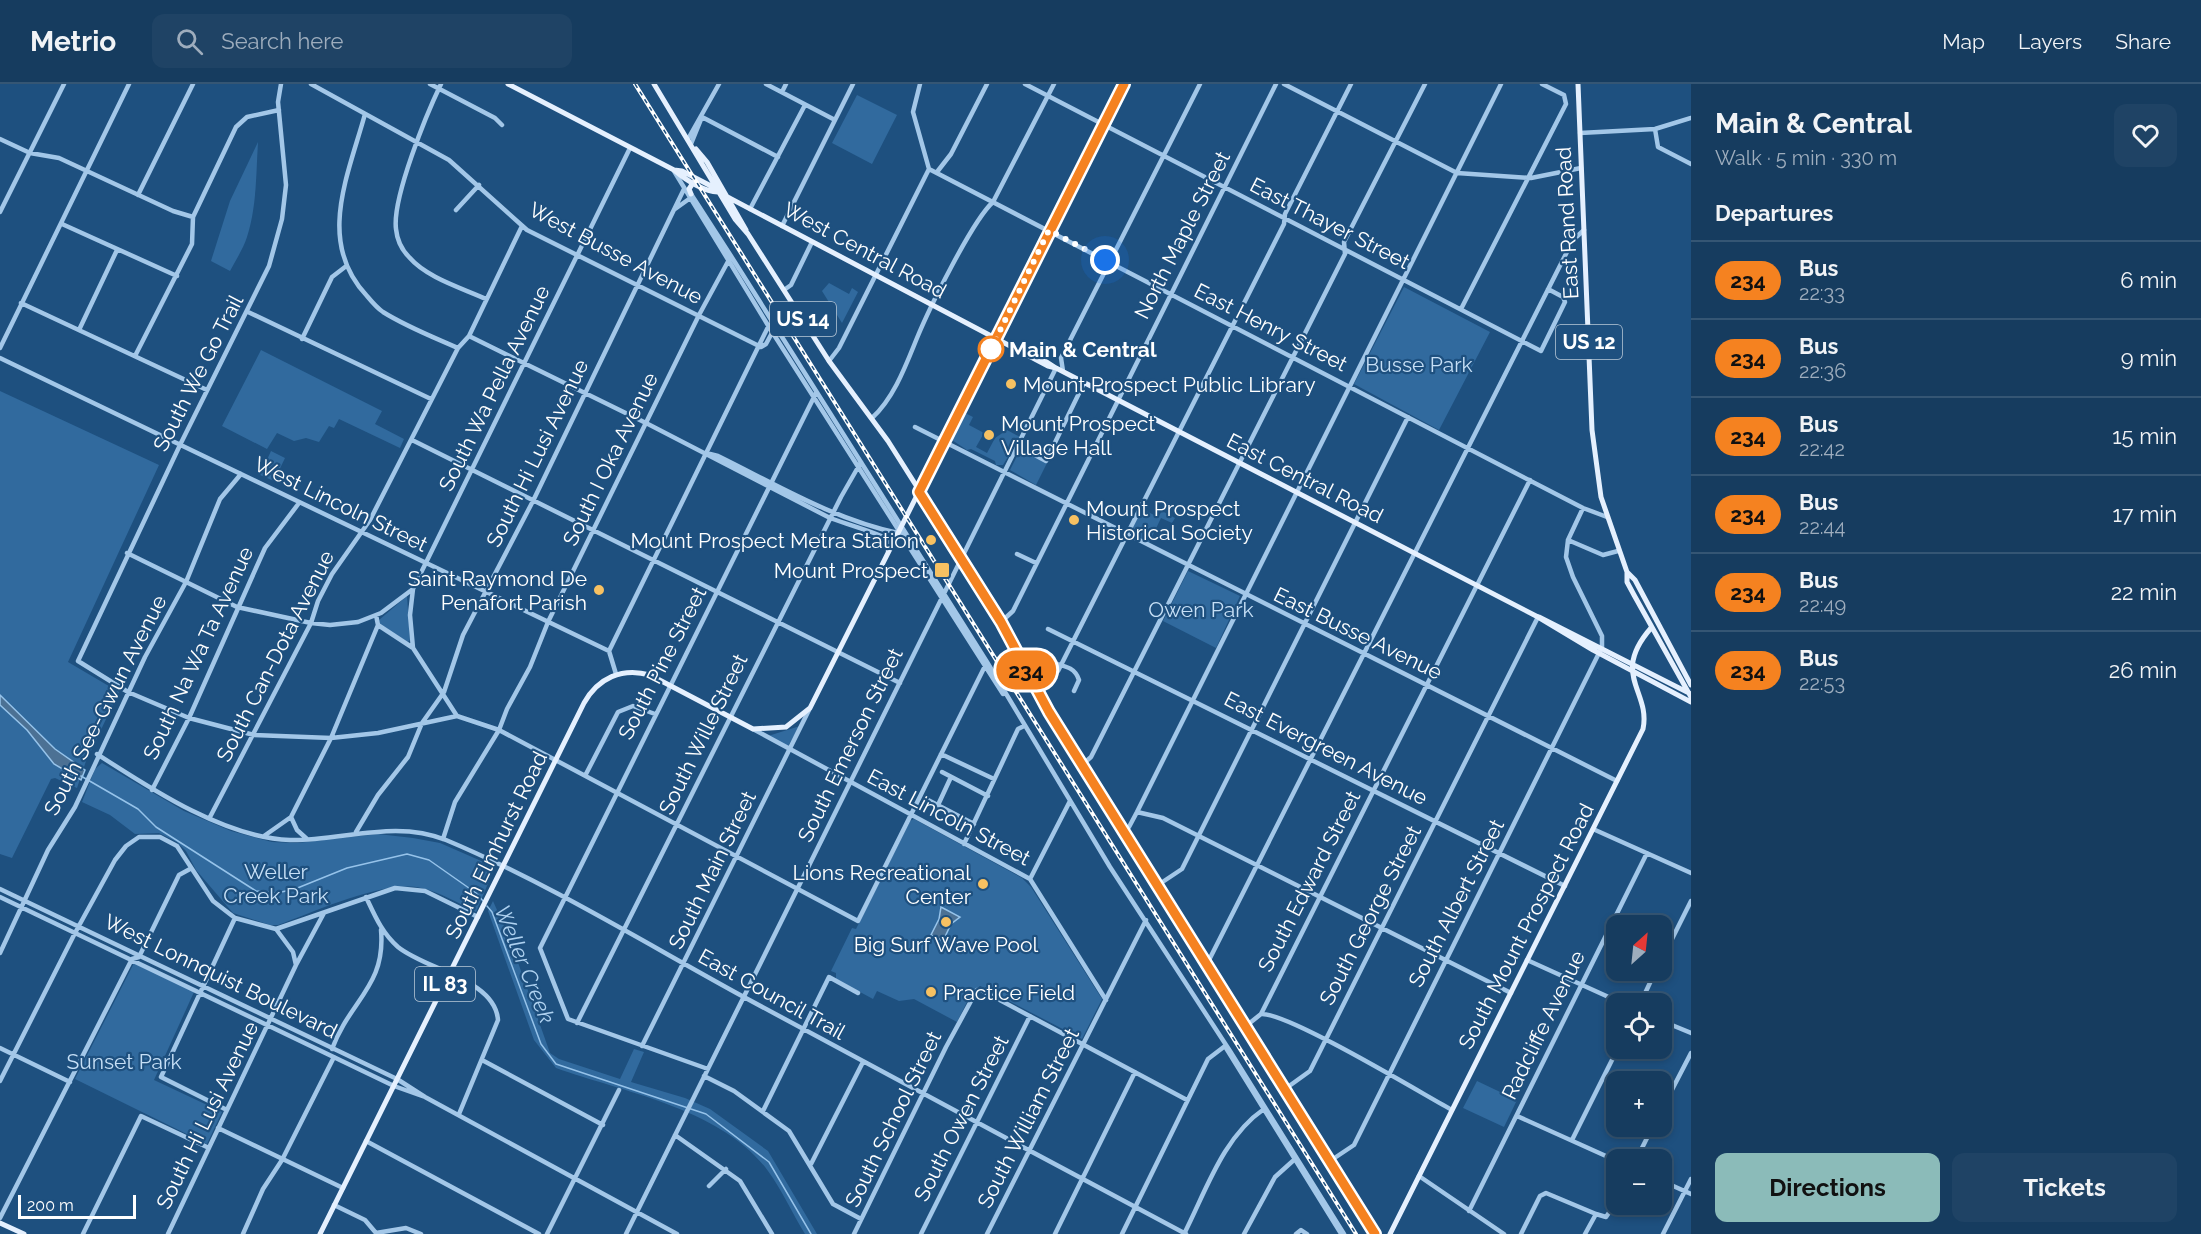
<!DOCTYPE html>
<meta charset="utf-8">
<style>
:root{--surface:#163c5f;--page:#1f4365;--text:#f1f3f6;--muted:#9eadbd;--line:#355674;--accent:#8bbbb9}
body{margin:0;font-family:Raleway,sans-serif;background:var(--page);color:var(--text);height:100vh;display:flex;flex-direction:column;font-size:22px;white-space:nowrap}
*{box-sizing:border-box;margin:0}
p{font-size:20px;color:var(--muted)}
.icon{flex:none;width:33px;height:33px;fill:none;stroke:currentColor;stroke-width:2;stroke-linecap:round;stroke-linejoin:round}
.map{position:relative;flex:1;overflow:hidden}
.details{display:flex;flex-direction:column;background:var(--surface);width:510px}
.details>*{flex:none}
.badge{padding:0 12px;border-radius:20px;font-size:21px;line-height:39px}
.needle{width:39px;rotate:27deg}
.buttons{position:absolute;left:1606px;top:831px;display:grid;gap:12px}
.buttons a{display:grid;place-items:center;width:66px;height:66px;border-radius:12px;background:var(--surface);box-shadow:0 3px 9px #0003,0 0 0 2px var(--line);font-size:30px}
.scale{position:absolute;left:18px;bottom:15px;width:118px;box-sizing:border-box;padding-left:6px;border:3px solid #fff;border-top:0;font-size:16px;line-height:21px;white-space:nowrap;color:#fff;-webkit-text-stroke:4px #1e507f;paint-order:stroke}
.you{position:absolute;width:30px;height:30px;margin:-15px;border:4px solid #fff;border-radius:50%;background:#1a73e8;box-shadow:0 0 0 9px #1a73e833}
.map>.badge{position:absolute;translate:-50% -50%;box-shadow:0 0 0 3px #fff}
h2{padding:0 24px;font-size:22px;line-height:54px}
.round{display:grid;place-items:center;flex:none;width:63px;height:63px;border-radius:12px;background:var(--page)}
.head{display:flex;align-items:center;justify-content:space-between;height:102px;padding:0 24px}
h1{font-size:28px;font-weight:700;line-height:45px}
.button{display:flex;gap:12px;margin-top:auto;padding:12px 24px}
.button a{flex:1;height:69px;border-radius:12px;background:var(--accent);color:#111;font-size:24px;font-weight:700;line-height:69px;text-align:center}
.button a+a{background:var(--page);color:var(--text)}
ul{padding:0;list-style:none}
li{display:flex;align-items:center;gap:18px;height:78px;padding:0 24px;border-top:2px solid var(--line)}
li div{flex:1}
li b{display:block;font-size:22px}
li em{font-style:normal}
li .badge{min-width:66px;font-weight:700;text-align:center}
header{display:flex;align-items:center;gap:36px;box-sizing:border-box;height:84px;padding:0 30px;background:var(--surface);border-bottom:2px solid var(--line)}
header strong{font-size:28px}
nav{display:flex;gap:33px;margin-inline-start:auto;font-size:21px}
.search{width:420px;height:54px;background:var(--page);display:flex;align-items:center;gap:15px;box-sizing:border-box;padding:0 21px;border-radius:12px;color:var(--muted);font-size:22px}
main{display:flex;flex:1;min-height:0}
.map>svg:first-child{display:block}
</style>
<header>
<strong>Metrio</strong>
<div class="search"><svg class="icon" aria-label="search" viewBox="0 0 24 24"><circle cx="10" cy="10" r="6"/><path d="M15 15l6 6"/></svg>Search here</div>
<nav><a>Map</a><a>Layers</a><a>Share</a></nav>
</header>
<main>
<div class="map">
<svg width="1691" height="1150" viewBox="0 0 1691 1150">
<rect width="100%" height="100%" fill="#1e507f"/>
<path fill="#316a9e" d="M 857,11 L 897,31 L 872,80 L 832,59 Z
M 258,58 C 256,89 257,122 247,153 C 243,165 236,176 230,187 L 211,177 L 230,117 Z
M 829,199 L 849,210 L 852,204 L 858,208 L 842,239 L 822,207 Z
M 1404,203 L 1490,248 L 1439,346 L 1354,300 Z
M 261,266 L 382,327 L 375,340 L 404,355 L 400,364 L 339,335 L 334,344 L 329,342 L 319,358 L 306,354 L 294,357 L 277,349 L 267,365 L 222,342 Z
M 0,307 L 159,381 L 68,578 L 119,608 L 86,677 L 77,704 L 55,694 L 51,695 L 12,774 L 0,770 Z
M 963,328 L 973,333 L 969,341 L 984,349 L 976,363 L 987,369 L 995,354 L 1007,346 L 1020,353 L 1003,381 L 996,381 L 995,377 L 971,365 L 967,366 L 952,356 Z
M 1020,366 L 1047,379 L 1036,401 L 1010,386 Z
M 271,367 L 285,374 L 274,397 L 260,391 Z
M 1142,425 L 1158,433 L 1162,427 L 1175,434 L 1172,439 L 1161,434 L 1149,459 L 1130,449 Z
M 1188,487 L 1240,512 L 1216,564 L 1163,537 Z
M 407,512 L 410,556 L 408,558 L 380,540 L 379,536 Z
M 800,642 L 788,662 L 768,652 Z
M 102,679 L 184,727 L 231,747 L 272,758 L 297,759 L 378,750 L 413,754 L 440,759 L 495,783 L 476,828 C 458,819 440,808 421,804 C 385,795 314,828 278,841 L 270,841 L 233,829 L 196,786 L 186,767 L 177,758 L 159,749 L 135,750 L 110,731 L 82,718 L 95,685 Z
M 914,735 L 1022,794 L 1031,803 L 1102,915 L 1082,955 L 980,902 L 972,908 L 957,938 L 914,915 L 899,917 L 877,907 L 873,915 L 836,895 L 836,889 L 831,887 L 852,844 L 856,845 L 910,737 Z
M 493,817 L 509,853 L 550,969 L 559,975 L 620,995 L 634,965 L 644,968 L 631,998 L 685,1014 L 710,1025 L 768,1067 L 817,1150 L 805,1150 C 792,1129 782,1106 768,1087 C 723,1025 623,1008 556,984 L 534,956 L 488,827 Z
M 134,879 L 194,908 L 154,996 L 222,1028 L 207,1060 L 75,995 Z
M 1477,997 L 1517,1016 L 1504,1043 L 1463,1024 Z"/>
<path fill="#4c7194" stroke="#96c3ea" stroke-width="1.5" d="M 0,611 L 55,665 L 85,686 L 81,696 L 54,680 L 27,646 L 0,621 Z
M 941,823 L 960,833 L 951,840 L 943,857 L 931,851 L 939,835 Z"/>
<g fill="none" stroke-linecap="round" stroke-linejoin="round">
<path stroke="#96c3ea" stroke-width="1.5" d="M 81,692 L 138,725 L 156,743 L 256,807 L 277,809 L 295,805 L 347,784 L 407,770 L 429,776 L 476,809 L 484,818
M 487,822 L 492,828 L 541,960 L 556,980 L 706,1030 L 769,1078 L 811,1150"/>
<path stroke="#a3c7e8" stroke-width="4.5" d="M 281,0 L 278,18 L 286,101 L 282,135 L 269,182 L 180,361 L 78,577 L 128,608 L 189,634 L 254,651 L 331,654 L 378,649 L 457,632 L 499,646 L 858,837 L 987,578
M 311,0 L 449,76 L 527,146 L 761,263
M 430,0 L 495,34 L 502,41
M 441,0 C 427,29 392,114 396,145 C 397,155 402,166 409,173 C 427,194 462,204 486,215
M 766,0 L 835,36
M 920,0 L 913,28 L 929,85 L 1583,424 L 1607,433
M 1025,0 L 1541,267 L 1565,218 L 1563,213 L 1548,205
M 1284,0 L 1457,89 L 1531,94 L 1581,84
M 782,8 L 786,0
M 365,30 C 348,92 316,158 367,212 C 372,218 377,224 383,228 C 407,243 433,253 458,264
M 702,33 L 778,73
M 1655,45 L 1658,63 L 1691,80
M 1580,49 L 1655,45 L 1691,34
M 0,55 L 30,69 L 59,74 L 173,127 L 193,133
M 688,55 L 719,0
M 691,60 L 702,33
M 674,87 L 769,243 L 1003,610
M 937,88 L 951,70 L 987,0
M 684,105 L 691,110 L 731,172 L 987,578 L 1110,783 L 1230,967 L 1344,1150
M 138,111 L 193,0
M 675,125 L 689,115
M 750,125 L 805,21
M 456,126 L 479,101
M 0,128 L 64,0
M 62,140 L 177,192
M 782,142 L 853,0
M 784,206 L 791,201 L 812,158
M 21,219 L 207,306
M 1461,225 L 1566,20 L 1564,11 L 1542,0
M 248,228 L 431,315
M 79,246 L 117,166
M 469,252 L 646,339 L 830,434 C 840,438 885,451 889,456 L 888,467
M 302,255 L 332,193 L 345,183
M 761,263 L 766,260 L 773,247
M 0,264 L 129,0
M 135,272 L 192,160 L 193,133 L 236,43 L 247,33 L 279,26
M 0,274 L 609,567 L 616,590
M 829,277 L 839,264 L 929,85
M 1063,287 L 1061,274 L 1200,0
M 872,334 C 894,314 906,281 917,254 C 929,225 972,137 993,118 L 1054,0
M 915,343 L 1617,697
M 412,356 L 900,599
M 1018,362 L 1046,377 L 1084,299
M 710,370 L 718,372 C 777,401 833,435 898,449
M 1568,456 L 1603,471 L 1618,467
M 127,469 L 237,523 L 311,539 L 330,541 L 358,538 L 381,529 L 413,505
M 1017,470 L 1036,479
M 376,531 L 378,541 L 413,564 L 457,632
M 1001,538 L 1013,527 L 1276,0
M 1048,545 L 1565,802
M 413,564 L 410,531 L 413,505 L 630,64
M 609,567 L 769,241
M 1040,567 L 1046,568 L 1053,579 C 1064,582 1075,583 1079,596 L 1074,607
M 1045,596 L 1058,587 L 1284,140 L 1285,130 L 1351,0
M 753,645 L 1030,795 L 1106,916
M 97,670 C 151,705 225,754 290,756 C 342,757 395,735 446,756 C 546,798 647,860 742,912 C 889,992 1038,1071 1186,1150
M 941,670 L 994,695
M 1082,681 L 1091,673 L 1345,170 L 1344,158 L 1425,0
M 942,688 L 988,712
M 586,690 L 618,628 L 633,622 L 655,630
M 152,706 L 189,634 L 265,464 L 299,419
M 928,716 L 974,740
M 938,721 L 951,693
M 1137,728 L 1163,734 L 1511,909
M 210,733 L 311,539 L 318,517 L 332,490 L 370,436 L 458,264 L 469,252 L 522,142
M 291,733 L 297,746 L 307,755
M 1593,745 L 1691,789
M 356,748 L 378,711 L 408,673 L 422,639 L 444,608 L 463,551 L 533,417 L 684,105
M 1123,748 L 1129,743 L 1137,728 L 1501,0
M 264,752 L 291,733 L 331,654 L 378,541
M 443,755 L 455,718 L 499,646 L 507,625 L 530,583 L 548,538 L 699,231 L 731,172
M 964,760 L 1018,645 L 1024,642
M 1030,795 L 1070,717
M 1158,801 L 1182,785 L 1408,333
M 0,805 L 397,995 L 425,1013 L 677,1150
M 0,813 L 394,1002 L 425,1013
M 366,813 C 375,832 382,849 398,863 C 426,886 495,895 498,936 L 459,1030
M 276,845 L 395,804 L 425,807 L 478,833
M 0,869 L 48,766 L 75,723 L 145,573 L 186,498 L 220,415 L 241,390
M 1662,875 L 1691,817
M 1527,876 L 1624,920
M 1207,880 L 1573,156 L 1584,146
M 1640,920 L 1656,886
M 1261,930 C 1287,928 1421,1009 1452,1026
M 1662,937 L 1691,949
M 577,939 L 841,413 L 861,378
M 1246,942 L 1261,930 L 1530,396
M 642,962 L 809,626
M 0,964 L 70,998
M 1226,964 L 1340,1148
M 332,965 C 350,916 386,902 381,846
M 482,976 L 603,1041
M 708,985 L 568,935 L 540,864 L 816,309
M 704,992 L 734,1007 L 789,1047 L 833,1120 L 861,1135
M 0,997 L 75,849 L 115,776 L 126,762 L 139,753 L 160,753 L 177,762 L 213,817 L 235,834 L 276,845 L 293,868 L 296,881
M 1285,1005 L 1310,987 L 1538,533
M 1662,1025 L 1691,969
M 227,1026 L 161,993 L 235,834
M 763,1027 L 829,893 L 858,909
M 1517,1032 L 1617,1077
M 218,1044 L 343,1104
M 675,1051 L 740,1097 L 772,1150
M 1572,1056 L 1618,964
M 366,1057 L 539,1150
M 1636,1076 L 1653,1042
M 1330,1077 L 1354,1061 L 1602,563 L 1602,552 L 1573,493 L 1566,473 L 1568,456 L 1583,424
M 811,1080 L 863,978
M 1419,1092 L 1504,1150
M 1662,1097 L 1691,1110
M 709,1102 L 726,1085
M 334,1121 L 365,1136 L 376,1149
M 1469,1127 L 1647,769
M 0,1134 L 132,875 L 139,873 L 179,791 L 190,785
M 376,1149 L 406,1144 L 421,1150
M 83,1150 L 141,1032 L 209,1064
M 168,1150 L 296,881 L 324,829
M 243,1150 L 263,1105 L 282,1076 L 334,973
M 547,1150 L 619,1006
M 626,1150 L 1056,284
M 854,1150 L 946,963 L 977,906 L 981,906 L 1187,1016
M 921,1150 L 1030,932
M 987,1150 L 1146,836
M 1055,1150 L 1135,988
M 1122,1150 L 1208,975 L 1225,962
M 1184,1150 C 1206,1107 1223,1053 1264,1025
M 1244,1150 L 1275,1093 L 1295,1075
M 1296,1150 L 1301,1146 L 1307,1150
M 1521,1150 L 1540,1112 L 1546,1109 L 1596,1130
M 1585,1150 L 1596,1130 L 1606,1133 L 1617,1117
M 1663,1150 L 1691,1095"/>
<path stroke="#e5f0fe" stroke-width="5" d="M 508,0 L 674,86 C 686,96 702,107 718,108
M 654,0 L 735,135 L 748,150 L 829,277 L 888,357 L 962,474 L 1001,538 L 1049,628 L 1375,1150
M 1578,0 L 1592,346 L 1601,413 L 1627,488 L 1635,496 L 1691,601
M 696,65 L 707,78 L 746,146
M 674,86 L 682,87 L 713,103
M 720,109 L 1048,282 L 1056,284 L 1538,533 L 1593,566 L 1691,618
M 691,110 L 689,105 L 693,99
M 1035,273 L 1039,273 L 1056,284
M 1627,488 L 1627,498 L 1634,511 L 1691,613
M 1539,533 L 1691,610
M 0,1139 L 24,1150
M 320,1150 L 584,619 C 598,594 622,583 650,591 L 753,645 L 786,643 L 810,624 L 1124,0
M 1390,1150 L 1643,645 C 1651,607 1610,591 1651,544"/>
<defs>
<path id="rail" d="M 635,0 L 1356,1150"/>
</defs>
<use href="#rail" stroke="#fff" stroke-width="4"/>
<use href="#rail" stroke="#1e507f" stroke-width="1.5" stroke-dasharray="4.5" stroke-linecap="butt"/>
</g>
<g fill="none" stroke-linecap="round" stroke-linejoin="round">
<defs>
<path id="line" d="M 1124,0 L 919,408 L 1001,538 L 1049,628 L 1375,1150"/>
</defs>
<use href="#line" stroke="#fff" stroke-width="14"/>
<use href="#line" stroke="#f58220" stroke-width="9"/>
<path stroke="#fff" stroke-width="6" stroke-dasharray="0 10.8" d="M 991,265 L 1049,146 L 1105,176"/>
</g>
<circle fill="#fff" stroke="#f58220" stroke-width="3" cx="991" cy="265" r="12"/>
<g fill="#f7c162" stroke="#1e507f" stroke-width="2">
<circle cx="1011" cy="300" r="6"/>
<circle cx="989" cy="351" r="6"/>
<circle cx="1074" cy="436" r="6"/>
<circle cx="931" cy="456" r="6"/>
<rect x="934" y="478" width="16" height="16" rx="3"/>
<circle cx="599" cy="506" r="6"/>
<circle cx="983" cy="800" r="6"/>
<circle cx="946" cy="838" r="6"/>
<circle cx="931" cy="908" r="6"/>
</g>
<g text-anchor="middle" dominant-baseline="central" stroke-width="4.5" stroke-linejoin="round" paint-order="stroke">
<g fill="#1e507f" stroke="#bccad9" stroke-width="1.5">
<rect x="770" y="218" width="66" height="34" rx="4.5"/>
<rect x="1556" y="241" width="66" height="34" rx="4.5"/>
<rect x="415" y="883" width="60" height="34" rx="4.5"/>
</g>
<g font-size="20" font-weight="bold" fill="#fff">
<text x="803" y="235">US 14</text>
<text x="1589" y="258">US 12</text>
<text x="445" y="900">IL 83</text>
</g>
<g font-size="21" fill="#fff" stroke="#1e507f">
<text transform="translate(1330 139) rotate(27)">East Thayer Street</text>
<text transform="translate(1567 139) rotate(-93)">East Rand Road</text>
<text transform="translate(1182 151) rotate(-63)">North Maple Street</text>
<text transform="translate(865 166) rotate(28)">West Central Road</text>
<text transform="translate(616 169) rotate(28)">West Busse Avenue</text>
<text transform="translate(1271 243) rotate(27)">East Henry Street</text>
<text transform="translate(198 289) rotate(-63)">South We Go Trail</text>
<text transform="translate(494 304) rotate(-64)">South Wa Pella Avenue</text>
<text transform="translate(537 369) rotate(-64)">South Hi Lusi Avenue</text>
<text transform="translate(610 375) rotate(-64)">South I Oka Avenue</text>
<text transform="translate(1305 394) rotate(27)">East Central Road</text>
<text transform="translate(341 420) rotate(26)">West Lincoln Street</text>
<text transform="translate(1358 549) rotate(26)">East Busse Avenue</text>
<text transform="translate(198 569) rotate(-65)">South Na Wa Ta Avenue</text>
<text transform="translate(275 572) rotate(-63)">South Can-Dota Avenue</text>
<text transform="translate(662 579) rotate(-63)">South Pine Street</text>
<text transform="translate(105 621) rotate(-63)">South See-Gwun Avenue</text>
<text transform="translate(703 650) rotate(-64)">South Wille Street</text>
<text transform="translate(850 661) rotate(-64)">South Emerson Street</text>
<text transform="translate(1326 664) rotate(27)">East Evergreen Avenue</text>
<text transform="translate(949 733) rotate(28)">East Lincoln Street</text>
<text transform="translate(496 761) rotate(-64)">South Elmhurst Road</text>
<text transform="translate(712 786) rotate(-64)">South Main Street</text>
<text transform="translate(1309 797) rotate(-63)">South Edward Street</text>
<text transform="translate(1456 819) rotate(-63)">South Albert Street</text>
<text transform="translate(1370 831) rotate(-63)">South George Street</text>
<text transform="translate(1526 842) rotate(-63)">South Mount Prospect Road</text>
<text transform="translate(221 892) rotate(26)">West Lonnquist Boulevard</text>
<text transform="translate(772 910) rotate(29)">East Council Trail</text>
<text transform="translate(1543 941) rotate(-64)">Radcliffe Avenue</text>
<text transform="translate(207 1031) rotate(-64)">South Hi Lusi Avenue</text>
<text transform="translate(961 1034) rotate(-63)">South Owen Street</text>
<text transform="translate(1028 1034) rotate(-63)">South William Street</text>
<text transform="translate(893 1035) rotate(-64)">South School Street</text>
</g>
<g font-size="21" font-weight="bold" fill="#fff" stroke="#1e507f" text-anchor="start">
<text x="1009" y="265">Main &amp; Central</text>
</g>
<g font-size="21" fill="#c6dff6" stroke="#1e507f">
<text x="1419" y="280">Busse Park</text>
<text x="1201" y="525">Owen Park</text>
<text x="276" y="787">Weller<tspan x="276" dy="24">Creek Park</tspan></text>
<text x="124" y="977">Sunset Park</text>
</g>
<g font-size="21" fill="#fff" stroke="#1e507f" text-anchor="start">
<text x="1023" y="300">Mount Prospect Public Library</text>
<text x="1001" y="339">Mount Prospect<tspan x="1001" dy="24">Village Hall</tspan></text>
<text x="1086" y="424">Mount Prospect<tspan x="1086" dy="24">Historical Society</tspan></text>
<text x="919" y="456" text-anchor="end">Mount Prospect Metra Station</text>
<text x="928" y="486" text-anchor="end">Mount Prospect</text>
<text x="587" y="494" text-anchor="end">Saint Raymond De<tspan x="587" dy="24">Penafort Parish</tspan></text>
<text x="971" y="788" text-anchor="end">Lions Recreational<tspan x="971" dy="24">Center</tspan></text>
<text x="946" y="860" text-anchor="middle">Big Surf Wave Pool</text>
<text x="943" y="908">Practice Field</text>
</g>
<g font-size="22" font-style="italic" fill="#aed1f0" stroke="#1e507f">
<text transform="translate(525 880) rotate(68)">Weller Creek</text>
</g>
</g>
</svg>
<div class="buttons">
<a><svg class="needle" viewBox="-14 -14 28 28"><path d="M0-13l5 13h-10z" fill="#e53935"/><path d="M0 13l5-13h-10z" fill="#9eadbd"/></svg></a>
<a><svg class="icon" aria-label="locate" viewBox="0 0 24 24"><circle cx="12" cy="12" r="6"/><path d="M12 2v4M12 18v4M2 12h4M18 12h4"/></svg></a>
<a>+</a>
<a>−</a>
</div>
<div class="scale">200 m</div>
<div class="you" style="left:1105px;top:176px"></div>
<b class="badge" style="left:1026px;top:586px;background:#f58220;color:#111">234</b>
</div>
<section class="details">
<div class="head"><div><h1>Main &amp; Central</h1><p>Walk · 5 min · 330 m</p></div><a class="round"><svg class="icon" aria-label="heart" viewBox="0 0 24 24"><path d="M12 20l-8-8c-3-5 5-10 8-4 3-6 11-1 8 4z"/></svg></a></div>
<h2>Departures</h2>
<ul>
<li><span class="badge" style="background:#f58220;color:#111">234</span><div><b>Bus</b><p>22:33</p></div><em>6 min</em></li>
<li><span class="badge" style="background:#f58220;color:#111">234</span><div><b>Bus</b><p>22:36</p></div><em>9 min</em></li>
<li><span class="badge" style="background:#f58220;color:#111">234</span><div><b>Bus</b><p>22:42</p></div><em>15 min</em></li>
<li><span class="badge" style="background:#f58220;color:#111">234</span><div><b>Bus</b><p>22:44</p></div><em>17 min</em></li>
<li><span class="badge" style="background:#f58220;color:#111">234</span><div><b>Bus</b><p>22:49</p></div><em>22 min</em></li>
<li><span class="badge" style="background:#f58220;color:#111">234</span><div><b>Bus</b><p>22:53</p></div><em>26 min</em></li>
</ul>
<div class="button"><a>Directions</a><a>Tickets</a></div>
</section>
</main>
